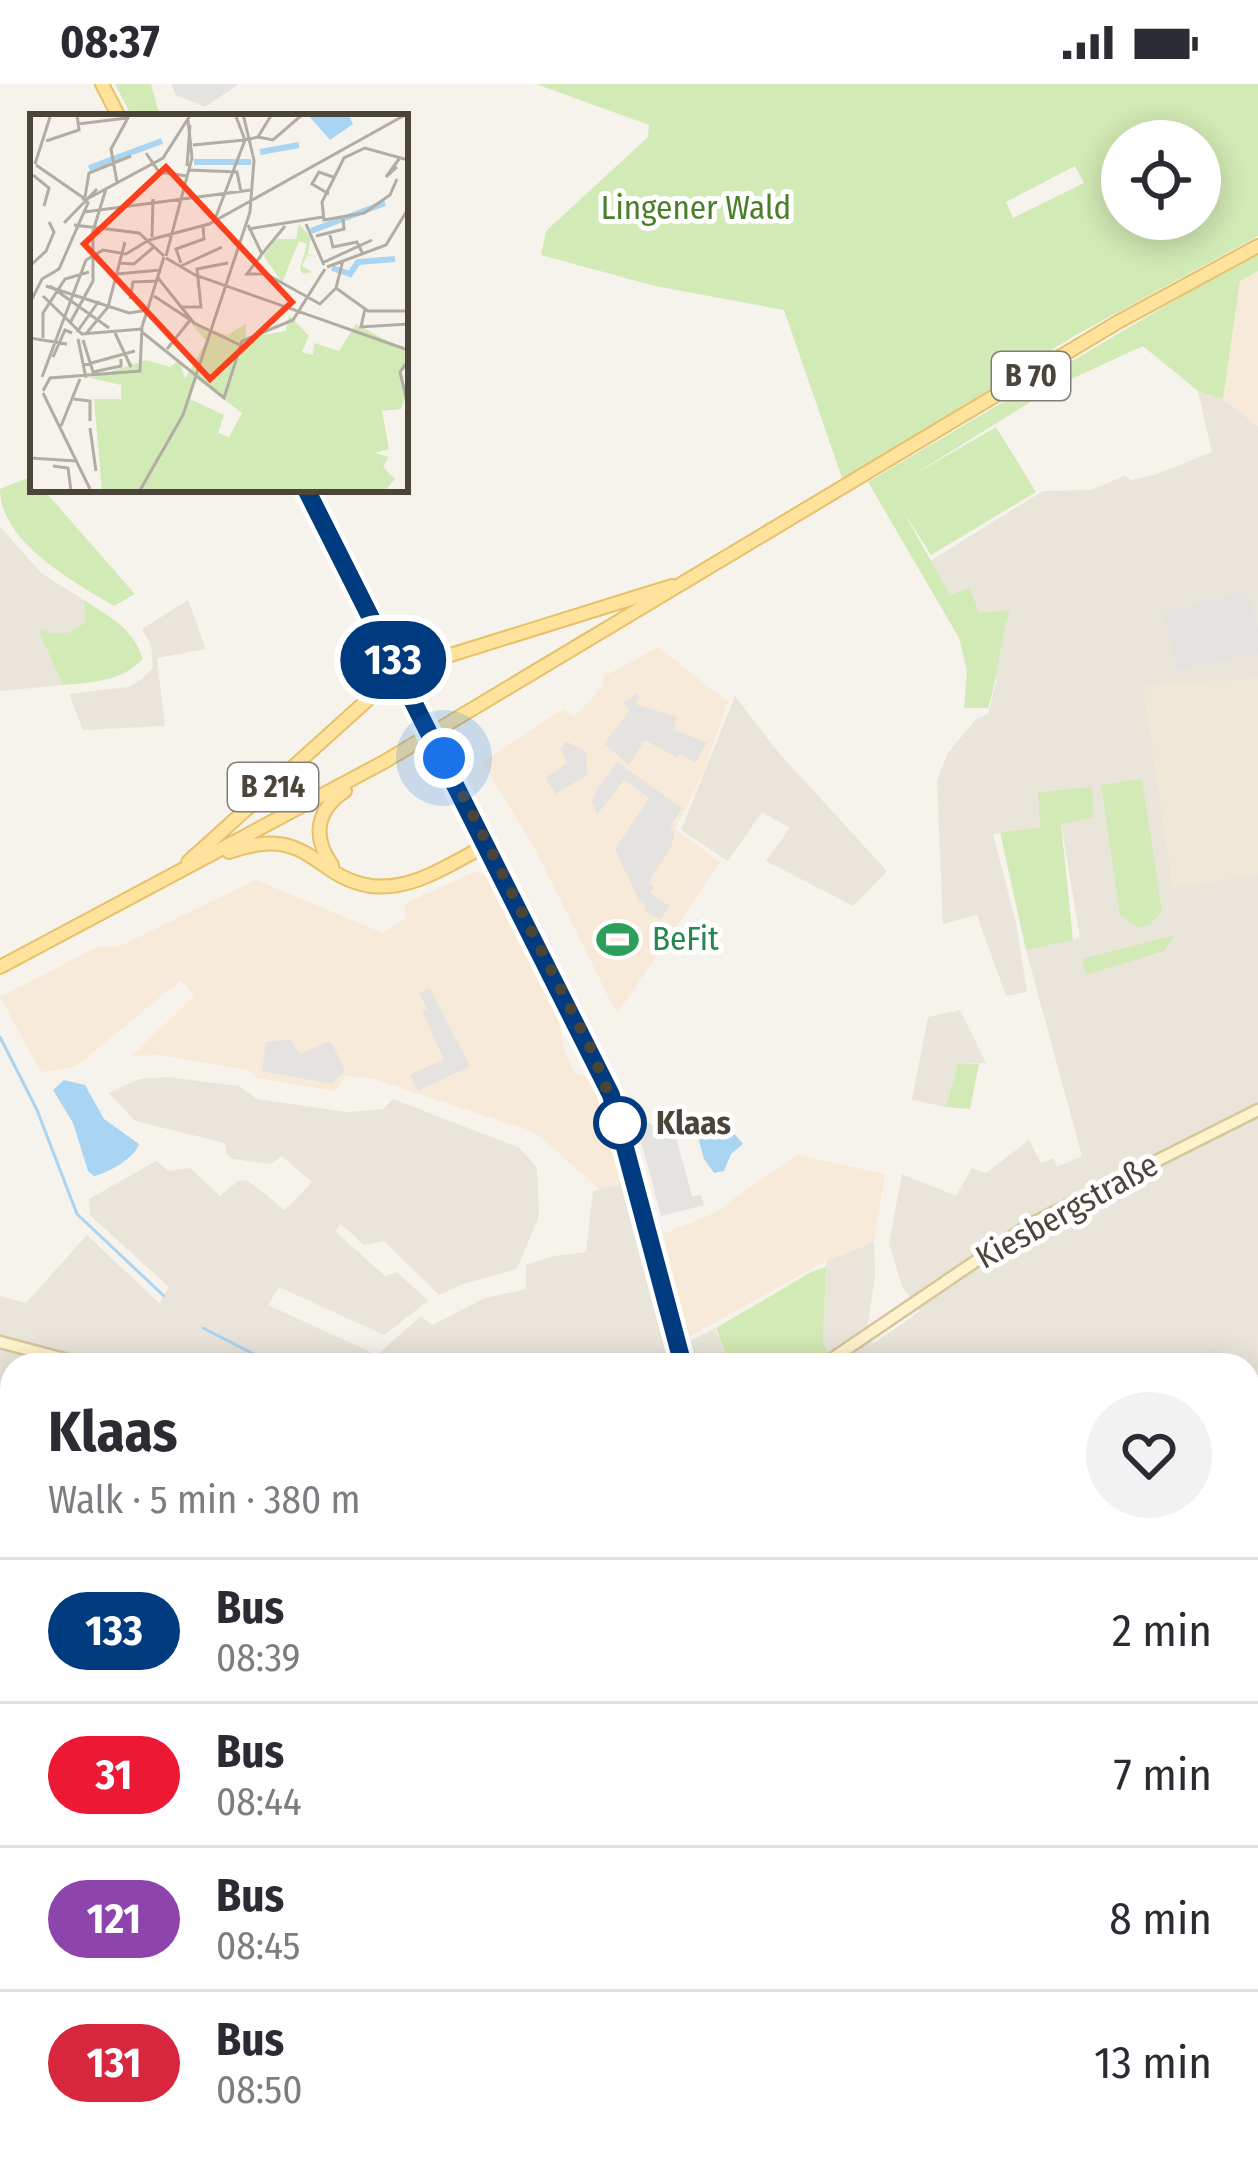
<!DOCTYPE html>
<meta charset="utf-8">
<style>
:root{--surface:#fff;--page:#f2f2f3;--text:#2b2b33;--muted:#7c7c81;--line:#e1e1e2}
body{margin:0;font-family:"Fira Sans Condensed",sans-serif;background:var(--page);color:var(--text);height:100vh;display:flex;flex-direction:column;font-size:45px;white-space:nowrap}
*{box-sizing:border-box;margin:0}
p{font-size:39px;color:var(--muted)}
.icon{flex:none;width:66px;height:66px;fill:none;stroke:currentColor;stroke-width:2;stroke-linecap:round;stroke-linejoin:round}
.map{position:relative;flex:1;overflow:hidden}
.sheet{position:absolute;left:0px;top:1269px;width:1260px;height:807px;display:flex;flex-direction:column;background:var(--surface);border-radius:36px 36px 0 0;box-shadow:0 6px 30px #0003}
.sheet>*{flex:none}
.badge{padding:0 24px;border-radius:39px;font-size:42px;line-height:78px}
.fabs{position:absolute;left:1101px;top:36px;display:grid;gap:24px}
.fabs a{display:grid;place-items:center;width:120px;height:120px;border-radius:50%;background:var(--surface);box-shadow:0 6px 30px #0003;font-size:60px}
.you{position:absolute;width:60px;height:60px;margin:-30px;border:9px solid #fff;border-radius:50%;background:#1a73e8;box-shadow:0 0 0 18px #1a73e833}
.map>.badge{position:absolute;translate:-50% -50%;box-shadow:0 0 0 6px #fff}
.round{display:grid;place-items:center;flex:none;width:126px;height:126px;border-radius:63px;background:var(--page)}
.overview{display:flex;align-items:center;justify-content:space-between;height:204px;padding:0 48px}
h1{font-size:57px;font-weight:700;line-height:90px}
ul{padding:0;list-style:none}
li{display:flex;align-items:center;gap:36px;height:144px;padding:0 48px;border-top:3px solid var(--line)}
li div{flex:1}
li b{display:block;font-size:45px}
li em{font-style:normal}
li .badge{min-width:132px;font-weight:700;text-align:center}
.status{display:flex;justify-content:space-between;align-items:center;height:84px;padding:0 60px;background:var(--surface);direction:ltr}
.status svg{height:33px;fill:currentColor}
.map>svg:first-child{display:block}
</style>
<div class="status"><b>08:37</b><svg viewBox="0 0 49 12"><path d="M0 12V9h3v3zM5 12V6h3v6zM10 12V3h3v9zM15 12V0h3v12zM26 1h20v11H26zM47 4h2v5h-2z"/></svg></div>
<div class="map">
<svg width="1258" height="2074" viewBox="0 0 1258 2074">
<rect width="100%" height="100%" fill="#f6f3ec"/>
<path fill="#eae5da" d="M 1198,307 L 1223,315 L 1258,342 L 1258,1547 L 1248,1555 L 1248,1281 L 834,1281 L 823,1258 L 826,1177 L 874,1158 L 875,1191 L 867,1247 L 873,1260 L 920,1227 L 902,1202 L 889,1159 L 902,1090 L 956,1112 L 972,1084 L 986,1089 L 1029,1056 L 1041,1079 L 1054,1074 L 1057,1083 L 1082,1072 L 1026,866 L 1080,854 L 1061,739 L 1092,704 L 1039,708 L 1040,745 L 993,750 L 1016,839 L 1027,908 L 1006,912 L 977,831 L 943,840 L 937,696 L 948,669 L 975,636 L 988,630 L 996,597 L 997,572 L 1010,527 L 979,529 L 950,511 L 930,477 L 1043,407 L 1091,406 L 1124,392 L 1132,396 L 1157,390 L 1212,368 Z
M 0,442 L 41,489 L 84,516 L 86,537 L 74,549 L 59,551 L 39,547 L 63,601 L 0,607 Z
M 188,516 L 206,565 L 157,574 L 165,642 L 83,646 L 69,610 L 128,603 L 142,595 L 153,583 L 151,561 L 142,545 Z
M 735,612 L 778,668 L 887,787 L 853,822 L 766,777 L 790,744 L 762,728 L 728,777 L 681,746 Z
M 960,926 L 986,979 L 958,980 L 946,1023 L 912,1016 L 928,933 Z
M 167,993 L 239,1002 L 257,1015 L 347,1028 L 383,1025 L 393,1015 L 520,1064 L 537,1084 L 539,1132 L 517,1185 L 463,1200 L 439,1211 L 384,1157 L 364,1161 L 341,1140 L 335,1147 L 385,1192 L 397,1188 L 428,1217 L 384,1251 L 279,1203 L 268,1221 L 377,1271 L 421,1232 L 432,1241 L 485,1214 L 526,1205 L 526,1181 L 554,1172 L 586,1168 L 593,1107 L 625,1099 L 665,1263 L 669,1268 L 715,1244 L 730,1281 L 12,1281 L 12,2064 L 1248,2064 L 1248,1780 L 1258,1797 L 1258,2074 L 0,2074 L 0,1212 L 26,1219 L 87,1151 L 159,1219 L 169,1203 L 90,1131 L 89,1115 L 156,1077 L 168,1087 L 190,1084 L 220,1112 L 238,1097 L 247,1096 L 285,1126 L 312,1098 L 282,1072 L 271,1080 L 233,1075 L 227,1071 L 225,1059 L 135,1037 L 109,1009 L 139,995 Z"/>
<path fill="#f7ead8" d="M 1258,187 L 1258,342 L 1223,315 L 1240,197 Z
M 658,563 L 728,618 L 702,692 L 675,745 L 720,778 L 617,930 L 536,767 L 482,678 L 563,625 L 574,633 L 604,601 L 603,593 Z
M 476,787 L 488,793 L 557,929 L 564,966 L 575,989 L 594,995 L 625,1099 L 600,1105 L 534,1048 L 372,994 L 345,992 L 336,1007 L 257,994 L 248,986 L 159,971 L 132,972 L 195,911 L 181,896 L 75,983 L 41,988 L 0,913 L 97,863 L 120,862 L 256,796 L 383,849 L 406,834 L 405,820 Z
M 797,1071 L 885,1090 L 874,1158 L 826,1177 L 687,1254 L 663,1150 L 712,1130 Z
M 12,1637 L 12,1784 L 0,1789 L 0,1648 Z"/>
<path fill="#efe8d6" d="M 1258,594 L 1258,791 L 1172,803 L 1143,602 Z"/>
<path fill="#d2eab5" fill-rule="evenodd" d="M 115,0 L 151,0 L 160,33 L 132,33 Z
M 536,0 L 1258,0 L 1258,152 L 1074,252 L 843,397 L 784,226 L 655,202 L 541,171 L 546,147 L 648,53 L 649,41 ZM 1122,57 L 1200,57 L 1200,135 L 1122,135 ZM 1075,82 L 1084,99 L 1013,134 L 1006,118 Z
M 1258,167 L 1258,187 L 1240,197 L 1223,315 L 1198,307 L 1143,262 L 1056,302 L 910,393 L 996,343 L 1036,408 L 931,471 L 903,427 L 950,511 L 970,504 L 979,529 L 1010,526 C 1000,559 998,592 988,624 L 964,624 L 967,586 L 959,554 L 868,398 Z
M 32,392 L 33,405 L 43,405 L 135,510 L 114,522 C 74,498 0,458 0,405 Z
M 84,516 C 110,533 133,544 143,575 C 121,598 93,598 63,601 L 38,546 C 59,551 70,553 86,537 Z
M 1142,695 L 1162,827 L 1150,841 L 1138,844 L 1120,831 L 1101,701 Z
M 1092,703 L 1094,733 L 1061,740 L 1073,856 L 1026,866 L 1000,748 L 1040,744 L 1038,708 Z
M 1175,851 L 1164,867 L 1086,891 L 1082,875 Z
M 958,980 L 979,980 L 970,1025 L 946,1023 Z
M 826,1183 L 823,1258 L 829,1270 L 802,1281 L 730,1281 L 716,1244 L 811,1188 Z
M 1258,1547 L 1258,1797 L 1248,1780 L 1248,1555 Z"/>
<path fill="#e5e3e0" d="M 171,0 L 239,0 L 205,23 L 176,11 Z
M 1247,507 L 1258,547 L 1258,569 L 1177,586 L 1163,528 Z
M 637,610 L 640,614 L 635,620 L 677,633 L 674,646 L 707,659 L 695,679 L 680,670 L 677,674 L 645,656 L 629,681 L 604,660 L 631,624 L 627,625 L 623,618 Z
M 566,657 L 586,668 L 587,691 L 556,710 L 545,694 L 568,679 L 560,665 Z
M 617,678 L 682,724 L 670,743 L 674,748 L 672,762 L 648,799 L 654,803 L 650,809 L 670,822 L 660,836 L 645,826 L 646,822 L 639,817 L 615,765 L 649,714 L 624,696 L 597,731 L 592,717 L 596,706 Z
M 430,904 L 470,982 L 418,1007 L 410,991 L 444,975 L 422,928 L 427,925 L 419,909 Z
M 290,955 L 300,970 L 326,958 L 332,960 L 345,986 L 332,1000 L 262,987 L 266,958 Z
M 650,1039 L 661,1050 L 674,1046 L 692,1112 L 701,1111 L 704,1121 L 661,1132 L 637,1042 Z"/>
<path fill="#a9d4f2" d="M 64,996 L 85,1001 L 104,1035 L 139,1060 C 135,1074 108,1089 94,1092 L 88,1087 L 73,1039 L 53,1006 Z
M 725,1039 L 743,1060 L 731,1070 L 724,1087 L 714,1089 L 704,1075 L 698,1053 Z"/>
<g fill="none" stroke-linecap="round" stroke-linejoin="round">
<path stroke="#a9d4f2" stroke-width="3" d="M 0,953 L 37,1026 L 77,1130 L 164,1212
M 203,1244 L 275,1281"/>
<defs>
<path id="secondary" d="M 487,761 L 611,1011 L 683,1281
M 0,1258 L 87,1281
M 823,1281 L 1029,1141 L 1258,1026
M 0,1798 L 12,1793
M 1042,2064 L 1049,2074"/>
<path id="primary" d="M 102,0 L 119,33
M 307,405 L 423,633
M 399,587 L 672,502
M 229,768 C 310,739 312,793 371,802 C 414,807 451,779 487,761 L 444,674
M 188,778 L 384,601 L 387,586 L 380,552
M 332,781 C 312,753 316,726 345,707
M 0,883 L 384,678 L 1118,238 L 1258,162"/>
</defs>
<use href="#secondary" stroke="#d6c79b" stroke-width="15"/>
<use href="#primary" stroke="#e6c16a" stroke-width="16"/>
<use href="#secondary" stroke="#fff3cd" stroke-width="10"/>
<use href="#primary" stroke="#ffe39c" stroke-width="12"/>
<defs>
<path id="primary-bridge" d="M 423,633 L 444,674"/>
</defs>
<use href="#primary-bridge" stroke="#e6c16a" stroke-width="16" stroke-linecap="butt"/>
<use href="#primary-bridge" stroke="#ffe39c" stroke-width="12"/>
</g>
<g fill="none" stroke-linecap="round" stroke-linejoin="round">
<defs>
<path id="line" d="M 306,405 L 611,1011 L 683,1281"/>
</defs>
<use href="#line" stroke="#fff" stroke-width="27"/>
<use href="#line" stroke="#003b80" stroke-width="18"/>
<path stroke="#4b4439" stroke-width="12" stroke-dasharray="0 21.6" d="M 444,674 L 591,965 L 620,1039"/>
</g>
<defs>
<symbol id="stadium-bare" viewBox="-9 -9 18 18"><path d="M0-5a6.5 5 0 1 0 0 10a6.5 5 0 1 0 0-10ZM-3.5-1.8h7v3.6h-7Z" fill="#2e9e5b" stroke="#fff" stroke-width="2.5" paint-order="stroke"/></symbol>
</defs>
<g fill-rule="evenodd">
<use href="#stadium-bare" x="588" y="826" width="59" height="59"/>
</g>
<circle fill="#fff" stroke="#003b80" stroke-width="6" cx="620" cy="1039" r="24"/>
<g text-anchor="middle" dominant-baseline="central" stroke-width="10" stroke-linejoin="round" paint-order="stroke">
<g fill="#fff" stroke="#817c74" stroke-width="3">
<rect x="992" y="268" width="78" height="48" rx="9"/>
<rect x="228" y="679" width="90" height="48" rx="9"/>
</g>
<g font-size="30" font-weight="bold" fill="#4b4439">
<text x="1031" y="292">B 70</text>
<text x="273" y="703">B 214</text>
</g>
<g font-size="33" fill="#4a7f2a" stroke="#fff">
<text x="696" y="124">Lingener Wald</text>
</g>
<g font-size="33" fill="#27864d" stroke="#fff" text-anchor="start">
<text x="652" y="855">BeFit</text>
</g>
<g font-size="33" font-weight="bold" fill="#4b4439" stroke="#fff" text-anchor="start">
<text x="656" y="1039">Klaas</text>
</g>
<g font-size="33" fill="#4b4439" stroke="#fff">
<text transform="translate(1067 1127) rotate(-29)">Kiesbergstraße</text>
</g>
</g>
<g transform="translate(30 30)">
<rect width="378" height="378" fill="#f6f3ec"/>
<path d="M 269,110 L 281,123 L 278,140 L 289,144 L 277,141 L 272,152 L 282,158 L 273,160 L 270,155 L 277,130 L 269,127 L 252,169 L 234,142 L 246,125 L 266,125 ZM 259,201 L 279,222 L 272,238 L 283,241 L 284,229 L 309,237 L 326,210 L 378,238 L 372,256 L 378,291 L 375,285 L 371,295 L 352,297 L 359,335 L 345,339 L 359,343 L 353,353 L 365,365 L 354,378 L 72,378 L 64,285 L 91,285 L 91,271 L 60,264 L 116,246 L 140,253 L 149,246 L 155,265 L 176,227 L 160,208 L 197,221 L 216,210 L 216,224 L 256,217 ZM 167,265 L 212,299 L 199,323 L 188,319 L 194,301 L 160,285 Z" fill="#d2eab5" fill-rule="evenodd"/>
<path d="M 318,0 L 323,10 L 300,26 L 278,1 Z" fill="#a9d4f2"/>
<path fill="none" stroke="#a9d4f2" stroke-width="6" d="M 230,38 L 269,31M 164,48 L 221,48M 59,54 L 132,27M 281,117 L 355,89M 302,154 L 320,160 L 328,148 L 365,145"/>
<path fill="none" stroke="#b2ada4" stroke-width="3" d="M 48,10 L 97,4M 228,23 L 243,26 L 273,0M 16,27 L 49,16 L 47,0M 163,31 L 215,26 L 205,0M 116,39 L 129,58 L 157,62M 5,50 L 21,0M 6,51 L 58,87M 157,52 L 160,11M 367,53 L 356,63 L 369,45M 159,56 L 207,58 L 211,78M 3,61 L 19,74 L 14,92M 367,65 L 360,81 L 334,99 L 294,106 L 292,88 L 314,44 L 335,34 L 378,46M 87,68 L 81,35 L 100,0M 299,80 L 282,70 L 289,58 L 303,63M 55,83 L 59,59 L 101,42M 59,84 L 133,44 L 161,0M 54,98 L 221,76M 185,105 L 215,26 L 228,23 L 242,0M 34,109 L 67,75M 276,110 L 294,151M 44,111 L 109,119 L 134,142M 218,111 L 232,140 L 217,160 L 236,160 L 290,190 L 306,174 L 313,146M 218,115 L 293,103M 300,121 L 303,133 L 327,128 L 333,140M 286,122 L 314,115 L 313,105M 122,123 L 123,85M 119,126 L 179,110 L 375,1M 232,140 L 255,112M 136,142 L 162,44 L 158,6M 136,144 L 165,161 L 378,236M 56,146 L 73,136 L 96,140 L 119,126M 89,149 L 104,150 L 125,132M 151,149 L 146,135 L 174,125 L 173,112M 292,149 L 342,126M 0,152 L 16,137 L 24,118 L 19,108M 151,152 L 192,133M 297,153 L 356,131 L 378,95M 87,160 L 130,156M 128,164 L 164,209 L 210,231M 16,172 L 99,199 L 118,196M 20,172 L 79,214M 306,174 L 338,197 L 378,197M 13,182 L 52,220 L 112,215M 124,182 L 159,205M 100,185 L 103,168 L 128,167M 0,189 L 12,165 L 29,155 L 58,89 L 52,84M 152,193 L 171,193 L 167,155 L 198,149M 335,195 L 331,213 L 378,210M 40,209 L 63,167 L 63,117 L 76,75M 47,218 L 69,187M 112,218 L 194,284 L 212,227 L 263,206 L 295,155M 85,219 L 101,253M 55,221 L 78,193 L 95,128M 0,224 L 37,230M 13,224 L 13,199 L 35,165 L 59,158M 48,225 L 56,264M 53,226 L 63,258 L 91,252 L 91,245M 137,235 L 161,205M 23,243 L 35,216 L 42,219M 378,247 L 370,258 L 378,292M 54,251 L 105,237M 12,263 L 56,146M 13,277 L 20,264 L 110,257 L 112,213 L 134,143M 13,279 L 60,375M 44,285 L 60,287 L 60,307M 31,312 L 50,265M 60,314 L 66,357M 0,344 L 46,347M 23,352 L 38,354 L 41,377M 109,378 L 153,301 L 220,98 L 224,46 L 213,0"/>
<path fill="#fc3f1d" fill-opacity="0.15" stroke="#fc3f1d" stroke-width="6" d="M 136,53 L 262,188 L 180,265 L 54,130 Z"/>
<rect width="378" height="378" fill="none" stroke="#4b4439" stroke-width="6"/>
</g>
</svg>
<div class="fabs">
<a><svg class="icon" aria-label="locate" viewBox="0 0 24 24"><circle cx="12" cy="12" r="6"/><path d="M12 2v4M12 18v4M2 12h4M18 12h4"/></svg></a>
</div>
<div class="you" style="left:444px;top:674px"></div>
<b class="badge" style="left:393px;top:576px;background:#003b80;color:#fff">133</b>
<section class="sheet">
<div class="overview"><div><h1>Klaas</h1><p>Walk · 5 min · 380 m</p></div><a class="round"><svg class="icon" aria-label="heart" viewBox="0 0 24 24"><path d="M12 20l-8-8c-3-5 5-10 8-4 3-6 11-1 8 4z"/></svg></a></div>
<ul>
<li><span class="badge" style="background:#003b80;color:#fff">133</span><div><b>Bus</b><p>08:39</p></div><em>2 min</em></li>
<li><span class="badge" style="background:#ed1833;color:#fff">31</span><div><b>Bus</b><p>08:44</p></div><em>7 min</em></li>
<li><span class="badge" style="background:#8e44ad;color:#fff">121</span><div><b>Bus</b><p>08:45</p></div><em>8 min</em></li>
<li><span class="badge" style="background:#d7263d;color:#fff">131</span><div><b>Bus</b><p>08:50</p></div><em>13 min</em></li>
</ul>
</section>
</div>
